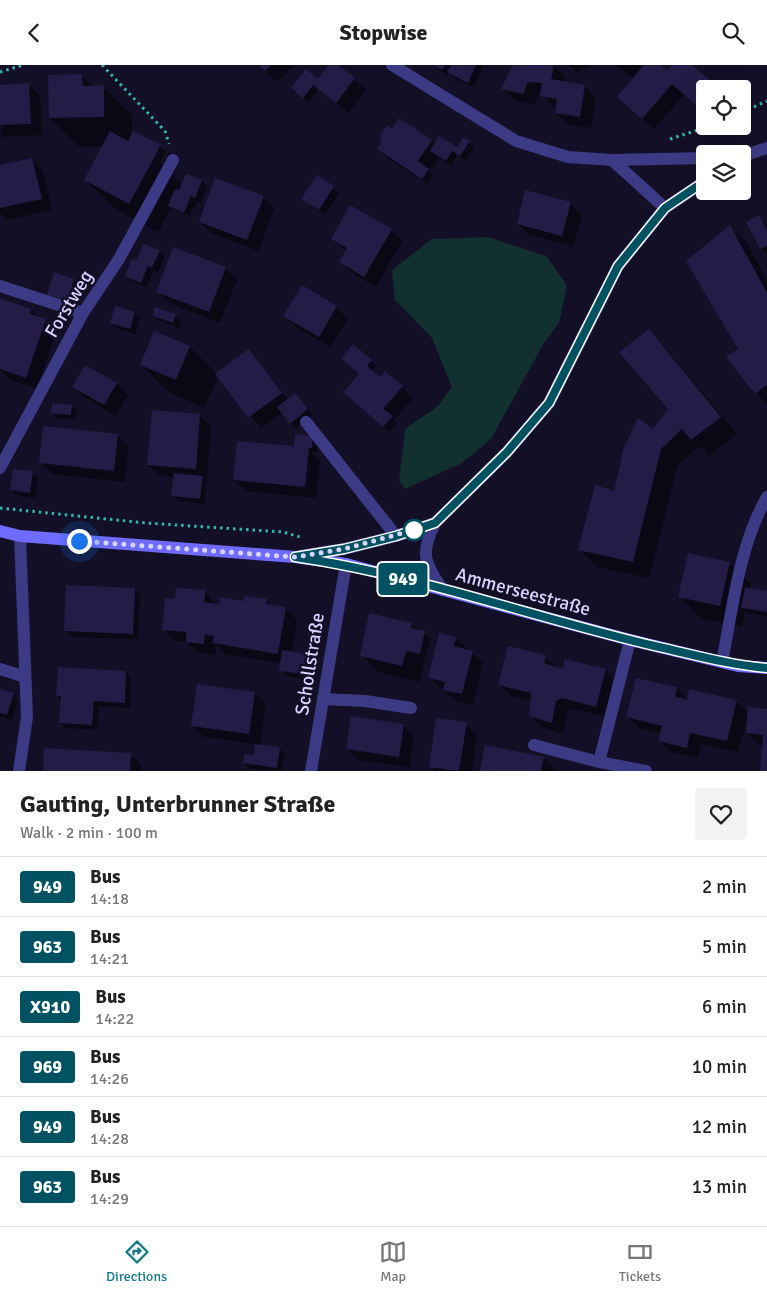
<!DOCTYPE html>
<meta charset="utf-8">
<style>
:root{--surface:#fff;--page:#f2f2f2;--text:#222;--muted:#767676;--line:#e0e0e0;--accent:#137a85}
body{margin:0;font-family:Signika,sans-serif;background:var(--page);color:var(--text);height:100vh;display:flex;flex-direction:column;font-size:19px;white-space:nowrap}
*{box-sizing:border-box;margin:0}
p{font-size:16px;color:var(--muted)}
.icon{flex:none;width:28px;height:28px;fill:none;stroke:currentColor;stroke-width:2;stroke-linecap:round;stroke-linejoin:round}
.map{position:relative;height:706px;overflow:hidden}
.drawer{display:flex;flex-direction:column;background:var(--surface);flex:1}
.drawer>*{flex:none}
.badge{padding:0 10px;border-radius:4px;font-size:18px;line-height:32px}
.controls{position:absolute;left:696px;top:15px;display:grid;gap:10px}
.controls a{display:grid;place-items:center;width:55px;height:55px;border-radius:5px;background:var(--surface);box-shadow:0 5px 20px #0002;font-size:25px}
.you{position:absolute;width:25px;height:25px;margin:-12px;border:4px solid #fff;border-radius:50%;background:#1a73e8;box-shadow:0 0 0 8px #1a73e833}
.map>.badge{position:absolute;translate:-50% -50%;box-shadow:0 0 0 2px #fff}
.round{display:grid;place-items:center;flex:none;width:52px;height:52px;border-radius:5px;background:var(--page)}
.head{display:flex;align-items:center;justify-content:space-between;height:85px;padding:0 20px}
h1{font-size:24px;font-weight:700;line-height:38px}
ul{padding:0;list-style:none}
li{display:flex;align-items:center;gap:15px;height:60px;padding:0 20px;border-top:1px solid var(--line)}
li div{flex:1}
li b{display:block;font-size:19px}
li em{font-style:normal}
li .badge{min-width:55px;font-weight:700;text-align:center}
header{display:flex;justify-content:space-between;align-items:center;height:65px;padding:0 20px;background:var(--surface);font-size:22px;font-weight:700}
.tab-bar{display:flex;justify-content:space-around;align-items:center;height:70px;border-top:1px solid var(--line);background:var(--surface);font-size:14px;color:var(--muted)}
.tab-bar a{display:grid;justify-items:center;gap:2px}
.tab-bar .current{color:var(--accent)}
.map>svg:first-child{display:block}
</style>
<header><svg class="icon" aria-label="back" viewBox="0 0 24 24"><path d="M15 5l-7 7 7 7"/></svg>Stopwise<svg class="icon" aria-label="search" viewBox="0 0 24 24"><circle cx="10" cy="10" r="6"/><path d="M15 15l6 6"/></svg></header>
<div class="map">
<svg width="767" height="706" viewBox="0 0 767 706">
<rect width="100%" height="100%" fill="#130f26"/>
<path fill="#12302f" d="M 488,172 L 546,191 L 567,220 L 559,258 L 544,278 L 491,374 L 462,398 L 405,424 L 399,416 L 405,364 L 438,341 L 452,322 L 432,273 L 395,235 L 392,205 L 432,174 Z"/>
<path fill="#0007" d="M 260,0 L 294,0 L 277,17 Z
M 330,0 L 336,0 L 366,25 L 348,48 L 319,24 L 309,37 L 298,28 L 318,15 Z
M 430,0 L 484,0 L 474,22 L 454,13 L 449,8 L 448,10 Z
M 515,0 L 553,0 L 565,12 L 563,18 L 585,21 L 596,33 L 591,63 L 567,59 L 556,48 L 557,42 L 553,42 L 542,28 L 539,28 L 534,40 L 514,35 L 503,24 Z
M 569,0 L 586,0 L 587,1 L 576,8 Z
M 615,0 L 642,0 L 636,9 L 637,10 L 646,0 L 659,0 L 668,8 L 674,0 L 690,0 L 705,24 L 705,47 L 685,29 L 654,64 L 618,32 L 634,14 Z
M 82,11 L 93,22 L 103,22 L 132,50 L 132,70 L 160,81 L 166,87 L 160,97 L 183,119 L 187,111 L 202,116 L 207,122 L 201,138 L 197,136 L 190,152 L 171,143 L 158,167 L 114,143 L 85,115 L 103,81 L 78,81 L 50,53 Z
M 29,20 L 40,31 L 42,70 L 2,72 L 0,21 Z
M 393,65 L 431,76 L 435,80 L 457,84 L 469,77 L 474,82 L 466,96 L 457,90 L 451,101 L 439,93 L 430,106 L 434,110 L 428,119 L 390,95 L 378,84 Z
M 32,94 L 43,106 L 52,145 L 7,155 L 0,148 L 0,102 Z
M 317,111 L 339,128 L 325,150 L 303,134 Z
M 263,132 L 274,144 L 258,186 L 211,168 L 200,157 Z
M 570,138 L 582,150 L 573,181 L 529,170 L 518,158 Z
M 759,152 L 767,163 L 767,189 L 761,184 L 748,158 Z
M 730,162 L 747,178 L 767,216 L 767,339 L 756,328 L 740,284 Z
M 391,165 L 402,176 L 376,222 L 352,208 L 341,197 L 347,186 L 333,174 Z
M 159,186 L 164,192 L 158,208 L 153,206 L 147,222 L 132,216 L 127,211 L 137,197 Z
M 225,203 L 237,215 L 220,258 L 169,238 L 157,226 Z
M 74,215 L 79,220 L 73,241 L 54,235 L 48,229 Z
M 302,222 L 336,242 L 348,254 L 330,282 L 296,262 L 285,250 Z
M 0,235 L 31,245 L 56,267 L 37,324 L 9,314 L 0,305 Z
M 116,242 L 135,248 L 140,253 L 135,269 L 117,263 L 111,258 Z
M 175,250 L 181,255 L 179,263 L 160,256 L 154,251 Z
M 649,266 L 665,283 L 737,369 L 709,391 L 699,381 L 677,401 L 649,513 L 597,502 L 580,485 L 669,344 Z
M 190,282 L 217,309 L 248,285 L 288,335 L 300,335 L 313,350 L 296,363 L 283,347 L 261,363 L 218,311 L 205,343 L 170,328 L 141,300 Z
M 371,296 L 376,301 L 371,307 L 380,314 L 402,322 L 413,333 L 394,355 L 397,358 L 389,367 L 345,327 Z
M 85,301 L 117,319 L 128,330 L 116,351 L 85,333 L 74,322 Z
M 72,341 L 77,347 L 76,355 L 58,353 L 52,347 Z
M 200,350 L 211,362 L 205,439 L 178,436 L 173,431 L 175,412 L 160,411 L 148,400 Z
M 117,370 L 128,382 L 125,417 L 52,409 L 41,398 Z
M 313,373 L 318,378 L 317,388 L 312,388 L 320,396 L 316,433 L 246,426 L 234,415 Z
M 32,407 L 38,413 L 35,433 L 17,430 L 11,425 Z
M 729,498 L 751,519 L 750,524 L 767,527 L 767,551 L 748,548 L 745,545 L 742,562 L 701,554 L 680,532 Z
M 134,524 L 140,529 L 138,574 L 71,572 L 65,566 Z
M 205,526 L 216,540 L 266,536 L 272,541 L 286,544 L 297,555 L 292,587 L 306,590 L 311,595 L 308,614 L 286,611 L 280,605 L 281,598 L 225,589 L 218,581 L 216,581 L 215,590 L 198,588 L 187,577 L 175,576 L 163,564 L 176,536 Z
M 411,559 L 430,573 L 419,617 L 378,607 L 361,590 Z
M 440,569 L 456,573 L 483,598 L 473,640 L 456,636 L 429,612 Z
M 545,592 L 557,603 L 605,605 L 616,617 L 607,652 L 574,644 L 567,647 L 563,669 L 542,662 L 530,650 L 532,636 L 511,631 L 500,620 Z
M 126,607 L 131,613 L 130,643 L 99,641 L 97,665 L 66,663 L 60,657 L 62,635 L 57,630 Z
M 677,623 L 688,635 L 736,636 L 749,649 L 767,645 L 767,706 L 761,706 L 763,683 L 747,668 L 749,649 L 738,687 L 701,679 L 698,693 L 671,687 L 660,676 L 661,669 L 639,663 L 628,652 Z
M 0,625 L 13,629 L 18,635 L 12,655 L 0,651 Z
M 255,628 L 266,639 L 260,681 L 279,683 L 285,689 L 282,706 L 250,704 L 245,698 L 255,692 L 256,679 L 204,672 L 192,660 Z
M 466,659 L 477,670 L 472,706 L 435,706 L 431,701 Z
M 403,660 L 414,671 L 410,702 L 358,695 L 347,683 Z
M 486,681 L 544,693 L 557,706 L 481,706 Z
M 130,689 L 142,701 L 141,706 L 44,706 Z"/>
<path fill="#241b47" d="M 259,0 L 271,0 L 265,6 Z
M 328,0 L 338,0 L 355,13 L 336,38 L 313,20 L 303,33 L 291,23 L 306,4 L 318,14 Z
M 433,0 L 445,0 L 442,5 Z
M 451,0 L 476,0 L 468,18 L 447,7 Z
M 513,0 L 554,0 L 551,14 L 585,20 L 580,52 L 555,48 L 557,34 L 540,31 L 542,18 L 528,17 L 523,29 L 501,24 Z
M 644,0 L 661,0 L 667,6 L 672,0 L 692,0 L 720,24 L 705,24 L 705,48 L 672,19 L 642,54 L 617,32 Z
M 82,9 L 83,21 L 104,20 L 104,52 L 49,53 L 48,10 Z
M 29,18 L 31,59 L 0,60 L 0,20 Z
M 399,53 L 432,75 L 418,96 L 429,104 L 422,114 L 377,84 L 382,75 L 379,73 L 387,60 L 392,64 Z
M 110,66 L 128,76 L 133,66 L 161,80 L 129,139 L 84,115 Z
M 439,71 L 457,82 L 463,72 L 470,76 L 460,91 L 452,86 L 446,96 L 430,86 Z
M 32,93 L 42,134 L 0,143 L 0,100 Z
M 186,109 L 202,115 L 195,133 L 191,131 L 184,148 L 168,141 L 175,124 L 179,125 Z
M 317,110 L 334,121 L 319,145 L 301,134 Z
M 215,113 L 264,131 L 247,175 L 199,157 Z
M 525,125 L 571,137 L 562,171 L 517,159 Z
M 350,140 L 392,164 L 364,212 L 339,197 L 347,183 L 331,174 Z
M 759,150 L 767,166 L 767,181 L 760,184 L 746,157 Z
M 730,160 L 767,228 L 767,320 L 755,329 L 726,292 L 738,284 L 686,196 Z
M 143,179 L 160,185 L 152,203 L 148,201 L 141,218 L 125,211 L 132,194 L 137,195 Z
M 173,182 L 226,202 L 209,247 L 156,227 Z
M 54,207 L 74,214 L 68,236 L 47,230 Z
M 302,220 L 337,241 L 319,272 L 283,251 Z
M 0,233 L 31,244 L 30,249 L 46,254 L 26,313 L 0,304 Z
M 115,241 L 135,247 L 130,264 L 110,258 Z
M 155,242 L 176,249 L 173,258 L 153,251 Z
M 649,264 L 721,352 L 691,375 L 682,364 L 661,384 L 633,497 L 578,485 L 595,420 L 614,426 L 624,382 L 638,353 L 653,364 L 668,344 L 619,287 Z
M 154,266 L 190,281 L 176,315 L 140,300 Z
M 353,279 L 372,295 L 367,301 L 380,312 L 385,306 L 403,321 L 383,344 L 393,351 L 383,362 L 343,327 L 359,309 L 341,293 Z
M 249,284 L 282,328 L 248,353 L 215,309 Z
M 85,300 L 117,318 L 104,340 L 72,322 Z
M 295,328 L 308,344 L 290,359 L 277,342 Z
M 52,338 L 72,340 L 71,350 L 51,348 Z
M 152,345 L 200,349 L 196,404 L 147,400 Z
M 43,361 L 118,369 L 114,406 L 39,398 Z
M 295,369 L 313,371 L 312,383 L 309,383 L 305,422 L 233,415 L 237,376 L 294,381 Z
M 13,404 L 33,406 L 30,428 L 10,425 Z
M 174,408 L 203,411 L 200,434 L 171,431 Z
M 688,488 L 730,497 L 720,541 L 678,532 Z
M 66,520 L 135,523 L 133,569 L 64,566 Z
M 745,522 L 767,526 L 767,547 L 741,543 Z
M 176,523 L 206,525 L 204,537 L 219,539 L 220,532 L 244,536 L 245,531 L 267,534 L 266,539 L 286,542 L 278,589 L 212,578 L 214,571 L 205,570 L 204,579 L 186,577 L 186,567 L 162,565 L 165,533 L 175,534 Z
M 369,548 L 412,558 L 411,563 L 425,566 L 420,589 L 406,586 L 402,601 L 360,591 Z
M 439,568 L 456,572 L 454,581 L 473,586 L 462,629 L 443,625 L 445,617 L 428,613 Z
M 508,581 L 546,590 L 544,598 L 553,601 L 563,603 L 564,594 L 606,604 L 596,642 L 562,633 L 556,636 L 552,658 L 529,651 L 531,628 L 498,620 Z
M 282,585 L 306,589 L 303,609 L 279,606 Z
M 58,602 L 126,606 L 125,638 L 94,636 L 92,660 L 59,658 L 61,631 L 56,631 Z
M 636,613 L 677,622 L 675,632 L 681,633 L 687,635 L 689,624 L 737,635 L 727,676 L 690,668 L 687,683 L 658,676 L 662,661 L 626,652 Z
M 197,619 L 255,627 L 249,669 L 191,661 Z
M 0,624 L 14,628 L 7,650 L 0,648 Z
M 748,642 L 767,644 L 767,706 L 760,706 L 763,670 L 746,668 Z
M 351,651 L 404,659 L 399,692 L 346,684 Z
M 436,653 L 467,657 L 459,706 L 429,702 Z
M 255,679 L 280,682 L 277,703 L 243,698 L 245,689 L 254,690 Z
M 485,680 L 544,692 L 541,706 L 480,706 Z
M 44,683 L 131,688 L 130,706 L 43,706 Z"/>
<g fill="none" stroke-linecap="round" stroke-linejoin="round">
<path stroke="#2fb8b0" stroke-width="3" stroke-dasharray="2.5 4" stroke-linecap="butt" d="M 102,0 L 165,66 L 169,79
M 0,7 L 23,0
M 742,47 L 767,36
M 670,74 L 710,61
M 0,443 L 146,458 L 283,467 L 300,472"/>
<path stroke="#3d3a85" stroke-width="12" d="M 0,221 L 83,248
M 306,357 L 396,471
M 630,575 L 599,697 L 646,706
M 722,597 C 733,542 739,481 767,432
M 0,604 L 25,612
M 323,634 L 365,636 L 411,643
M 534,680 L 599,697"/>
<path stroke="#3d3a85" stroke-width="12" d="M 392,0 L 516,76 L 568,92 L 612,95 L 705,93
M 742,91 L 767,83
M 612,95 L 665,143
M 0,403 L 83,248 L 119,194 L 173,95
M 435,458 C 420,488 424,498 443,525
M 300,491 L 344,484 L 396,471 L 435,458 L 507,387 L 549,338 L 618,201 L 665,143 L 705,116
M 19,706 L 27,652 L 20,471
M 311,706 L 346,499"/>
<path stroke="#6f6bff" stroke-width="12" d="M 0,466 L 20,471 L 295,492 L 346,499 L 630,575 L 738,601 L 767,603"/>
</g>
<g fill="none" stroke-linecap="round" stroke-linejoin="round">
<defs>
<path id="line" d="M 705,116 L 665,143 L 618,201 L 549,338 L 507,387 L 435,458 L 396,471 L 344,484 L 295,492 C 419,510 538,554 659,582 C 695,590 730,600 767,603"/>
</defs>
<use href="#line" stroke="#fff" stroke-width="11"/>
<use href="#line" stroke="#005262" stroke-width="8"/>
<path stroke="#d9d4ff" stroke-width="5" stroke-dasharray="0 9" d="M 79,476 L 295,492 L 344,484 L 414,465"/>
</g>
<circle fill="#fff" stroke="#005262" stroke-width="2.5" cx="414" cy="465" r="10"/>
<g text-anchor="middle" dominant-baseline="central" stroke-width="5" stroke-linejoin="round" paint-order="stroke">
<g font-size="19" fill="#d9d4ff" stroke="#130f26">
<text transform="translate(69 239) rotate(-59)">Forstweg</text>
<text transform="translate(523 527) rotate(15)">Ammerseestraße</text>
<text transform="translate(310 599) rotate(-81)">Schollstraße</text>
</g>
</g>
</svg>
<div class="controls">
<a><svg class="icon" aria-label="locate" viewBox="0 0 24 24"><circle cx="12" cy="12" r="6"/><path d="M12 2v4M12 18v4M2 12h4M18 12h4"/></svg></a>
<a><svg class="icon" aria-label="layers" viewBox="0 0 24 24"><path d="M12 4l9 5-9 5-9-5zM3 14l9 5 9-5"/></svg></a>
</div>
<div class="you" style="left:79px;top:476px"></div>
<b class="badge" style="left:403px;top:514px;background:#005262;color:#fff">949</b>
</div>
<section class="drawer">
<div class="head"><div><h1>Gauting, Unterbrunner Straße</h1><p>Walk · 2 min · 100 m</p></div><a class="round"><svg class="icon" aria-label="heart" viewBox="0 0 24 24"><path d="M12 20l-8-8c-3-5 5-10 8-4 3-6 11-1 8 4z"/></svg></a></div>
<ul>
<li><span class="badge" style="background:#005262;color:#fff">949</span><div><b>Bus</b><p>14:18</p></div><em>2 min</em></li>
<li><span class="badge" style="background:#005262;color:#fff">963</span><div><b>Bus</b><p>14:21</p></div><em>5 min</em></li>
<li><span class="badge" style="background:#005262;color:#fff">X910</span><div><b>Bus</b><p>14:22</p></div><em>6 min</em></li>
<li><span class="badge" style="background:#005262;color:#fff">969</span><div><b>Bus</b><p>14:26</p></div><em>10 min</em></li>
<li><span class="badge" style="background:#005262;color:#fff">949</span><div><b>Bus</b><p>14:28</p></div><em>12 min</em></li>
<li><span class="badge" style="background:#005262;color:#fff">963</span><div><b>Bus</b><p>14:29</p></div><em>13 min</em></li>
</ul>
</section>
<nav class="tab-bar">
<a class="current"><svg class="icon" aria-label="directions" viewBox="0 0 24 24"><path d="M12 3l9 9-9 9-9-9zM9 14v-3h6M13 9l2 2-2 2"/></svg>Directions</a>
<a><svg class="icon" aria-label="map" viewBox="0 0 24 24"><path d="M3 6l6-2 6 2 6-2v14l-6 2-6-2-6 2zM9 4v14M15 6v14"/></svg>Map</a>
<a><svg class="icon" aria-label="tickets" viewBox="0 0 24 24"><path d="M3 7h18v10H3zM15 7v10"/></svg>Tickets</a>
</nav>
